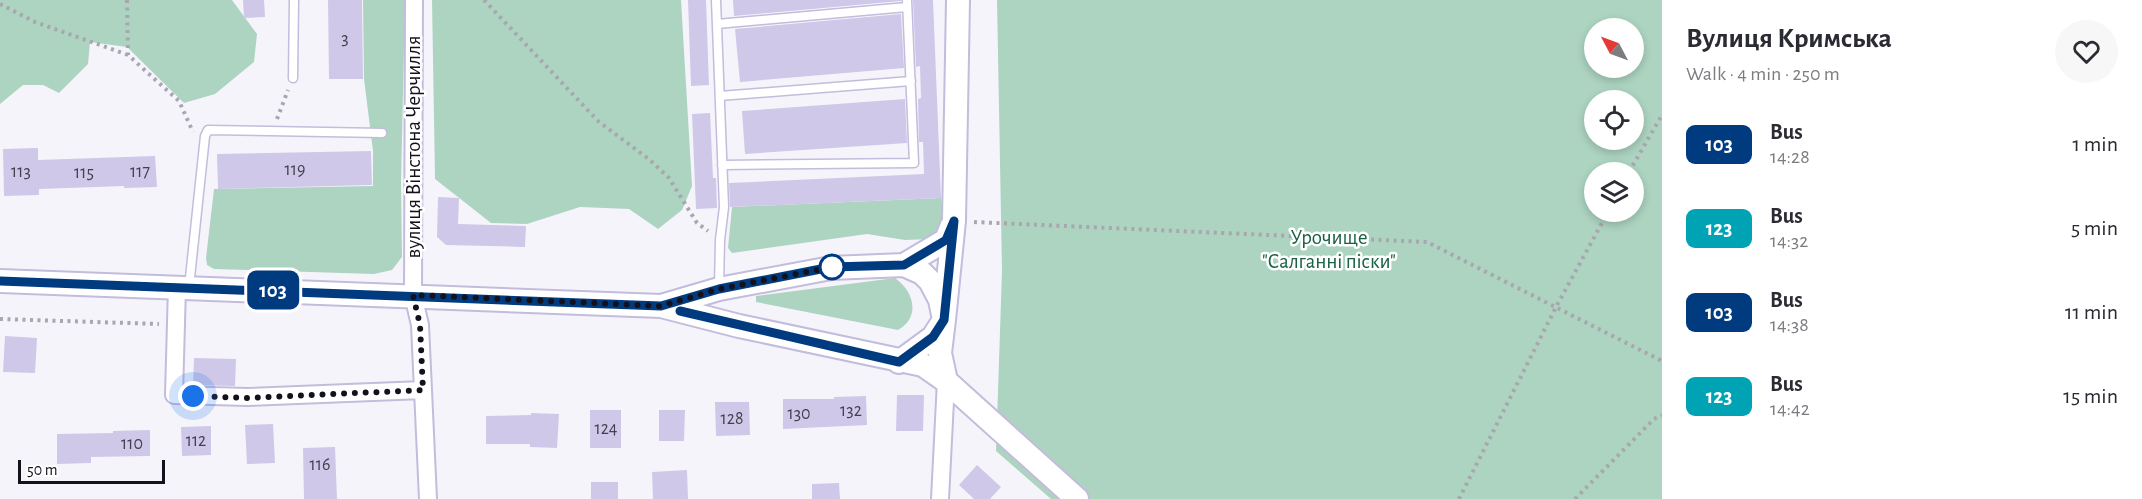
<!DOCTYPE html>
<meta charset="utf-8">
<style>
:root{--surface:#fff;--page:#f7f7f7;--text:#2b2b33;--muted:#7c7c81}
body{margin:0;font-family:"Alegreya Sans",sans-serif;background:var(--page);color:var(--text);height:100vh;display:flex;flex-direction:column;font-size:22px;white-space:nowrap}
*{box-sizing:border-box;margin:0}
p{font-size:20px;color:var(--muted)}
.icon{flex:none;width:33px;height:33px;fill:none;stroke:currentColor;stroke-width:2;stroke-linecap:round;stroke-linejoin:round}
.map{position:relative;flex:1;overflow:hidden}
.panel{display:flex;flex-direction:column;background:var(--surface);width:480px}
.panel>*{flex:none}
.badge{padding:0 12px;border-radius:9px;font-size:21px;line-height:39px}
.needle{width:39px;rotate:311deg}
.buttons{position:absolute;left:1584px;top:18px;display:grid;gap:12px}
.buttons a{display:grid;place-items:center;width:60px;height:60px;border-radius:50%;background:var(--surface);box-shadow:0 3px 9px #0003;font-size:30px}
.scale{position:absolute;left:18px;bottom:15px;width:147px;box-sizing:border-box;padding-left:6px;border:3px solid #14111c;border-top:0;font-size:16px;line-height:21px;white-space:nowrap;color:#14111c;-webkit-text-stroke:4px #fff;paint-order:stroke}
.you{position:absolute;width:30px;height:30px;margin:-15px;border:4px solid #fff;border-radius:50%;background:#1a73e8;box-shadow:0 0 0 9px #1a73e833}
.map>.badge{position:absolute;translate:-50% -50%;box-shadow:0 0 0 3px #fff}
.round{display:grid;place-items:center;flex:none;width:63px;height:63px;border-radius:32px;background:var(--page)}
.head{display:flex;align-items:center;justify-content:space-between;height:102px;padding:0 24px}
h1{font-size:28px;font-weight:700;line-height:45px}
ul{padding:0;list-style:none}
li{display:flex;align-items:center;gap:18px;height:84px;padding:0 24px}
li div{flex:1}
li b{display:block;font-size:22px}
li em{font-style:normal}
li .badge{min-width:66px;font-weight:700;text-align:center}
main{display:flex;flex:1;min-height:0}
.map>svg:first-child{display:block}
</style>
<main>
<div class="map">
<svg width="1662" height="499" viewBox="0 0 1662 499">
<rect width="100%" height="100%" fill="#f6f4fb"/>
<path fill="#add4c1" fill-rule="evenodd" d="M 0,0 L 232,0 L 257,34 L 254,62 L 215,94 L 184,103 L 127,47 L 90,42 L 88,64 L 59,93 L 43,85 L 23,85 L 0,104 Z
M 363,0 L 405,0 L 401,183 L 402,257 L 392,270 L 374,274 L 214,269 L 207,265 L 206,258 L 214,189 L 373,186 L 373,151 L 364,79 Z
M 432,0 L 681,0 L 692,186 L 682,210 L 658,229 L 629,209 L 580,207 L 527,224 L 491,223 L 435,179 Z
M 997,0 L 1662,0 L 1662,499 L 1051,499 L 996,451 L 1002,271 ZM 1594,28 L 1634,28 L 1634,68 L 1594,68 ZM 1594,100 L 1634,100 L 1634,140 L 1594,140 ZM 1594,172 L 1634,172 L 1634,212 L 1594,212 Z
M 941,198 C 944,216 944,225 931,239 L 905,240 L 867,234 L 732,253 L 728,248 L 732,207 Z
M 895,278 C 914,291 921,317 898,330 L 756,302 L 756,296 Z"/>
<path fill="#cfc8e8" d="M 243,0 L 264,0 L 265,17 L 244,18 Z
M 328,0 L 362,0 L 363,79 L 329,79 Z
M 688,0 L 706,0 L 709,85 L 691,86 Z
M 733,0 L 901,0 L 901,1 L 734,16 Z
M 913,0 L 933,0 L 941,198 L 730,207 L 729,183 L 924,174 L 923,142 L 919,142 L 918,99 L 921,98 L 920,66 L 916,67 Z
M 901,14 L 904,68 L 740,82 L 735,29 Z
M 905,99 L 907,143 L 745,154 L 742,111 Z
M 710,113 L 713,178 L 716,178 L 717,208 L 696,209 L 692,114 Z
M 38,148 L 38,160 L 155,156 L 157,187 L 124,188 L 124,186 L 39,189 L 39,195 L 4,196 L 3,149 Z
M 371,151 L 372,185 L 218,189 L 217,154 Z
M 438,197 L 459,198 L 458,224 L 526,226 L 525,247 L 446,245 L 437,237 Z
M 5,336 L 37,338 L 35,373 L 3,372 Z
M 194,358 L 236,359 L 235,386 L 193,385 Z
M 897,395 L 924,395 L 923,431 L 896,431 Z
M 866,396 L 867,425 L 783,429 L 783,399 L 834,399 L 834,397 Z
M 715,402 L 749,402 L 750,435 L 716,436 Z
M 590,410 L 621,410 L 621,448 L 590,448 Z
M 659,410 L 685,410 L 684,441 L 659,441 Z
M 531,413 L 559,414 L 557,448 L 530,447 L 530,444 L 486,444 L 486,416 L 531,415 Z
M 273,424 L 275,463 L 247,464 L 245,425 Z
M 211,426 L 211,455 L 182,456 L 181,427 Z
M 150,430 L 150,456 L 91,457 L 91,463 L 57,464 L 57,434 L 113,433 L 113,431 Z
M 335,447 L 337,499 L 304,499 L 303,448 Z
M 977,465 L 1001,487 L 990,499 L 974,499 L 959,485 Z
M 687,470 L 688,499 L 653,499 L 652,472 Z
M 591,482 L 618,482 L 618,499 L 591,499 Z
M 839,483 L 840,499 L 812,499 L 812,484 Z"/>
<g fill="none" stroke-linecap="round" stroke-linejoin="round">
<defs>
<path id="lane" d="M 716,0 L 724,207 L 720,240 L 719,288
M 717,24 L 907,7
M 293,78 L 294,0
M 720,96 L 911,81
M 722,165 L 914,163 L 907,0
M 189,287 L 205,136 L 208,130 L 382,133"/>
<path id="street" d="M 414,0 L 413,295 L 420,325 L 428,499
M 177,287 L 174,395 L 248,397 L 423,390
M 940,499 L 946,381"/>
<path id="secondary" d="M 904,265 L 946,240 L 952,225
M 0,281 L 661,306 L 739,326 L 923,365 L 946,381 L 1077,499
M 661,306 L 719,289 L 831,268 L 904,265 L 922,273 L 930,281 L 940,300 L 944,320 L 940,353 L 946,381
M 899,362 L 933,337 L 944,320 L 954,221 L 958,0"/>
</defs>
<use href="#lane" stroke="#c3bcdc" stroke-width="11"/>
<use href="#street" stroke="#c3bcdc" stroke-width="20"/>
<use href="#secondary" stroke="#c3bcdc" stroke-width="26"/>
<path stroke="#a8a6ae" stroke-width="4" stroke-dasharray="3 4.5" stroke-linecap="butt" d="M 127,0 L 128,55 L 179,101 L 193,132
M 484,0 L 598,121 L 650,160 L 669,178 L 697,223 L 708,231
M 0,4 L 35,22 L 128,55
M 277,119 L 288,90
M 1629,172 L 1662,115
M 974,222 L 1427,242 L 1662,361
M 0,319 L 159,324
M 1459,499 L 1556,307 L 1608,212
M 1575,499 L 1654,419 L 1662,415"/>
<use href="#lane" stroke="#fff" stroke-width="8"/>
<use href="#street" stroke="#fff" stroke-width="16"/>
<use href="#secondary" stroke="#fff" stroke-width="22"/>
</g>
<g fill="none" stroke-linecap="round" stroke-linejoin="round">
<defs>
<path id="line" d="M 0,281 L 661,306 L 719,289 L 831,267 L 904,265 L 946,240 L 954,221 L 944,320 L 933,337 L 899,362 L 680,311"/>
</defs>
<use href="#line" stroke="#fff" stroke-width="14"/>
<use href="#line" stroke="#003b80" stroke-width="9"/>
<path stroke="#14111c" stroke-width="6" stroke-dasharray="0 10.8" d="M 193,396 L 248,398 L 423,390 L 420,325 L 413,295 L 661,306 L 719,289 L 832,267"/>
</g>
<circle fill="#fff" stroke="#003b80" stroke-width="3" cx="832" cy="267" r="12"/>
<g text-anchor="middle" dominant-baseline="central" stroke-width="5" stroke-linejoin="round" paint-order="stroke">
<g font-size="18" fill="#433f4f">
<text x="345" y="39">3</text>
<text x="295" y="170">119</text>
<text x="21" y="172">113</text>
<text x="140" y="172">117</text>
<text x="84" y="173">115</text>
<text x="851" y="411">132</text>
<text x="799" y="414">130</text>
<text x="732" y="419">128</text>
<text x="606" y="429">124</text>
<text x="196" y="441">112</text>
<text x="132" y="444">110</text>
<text x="320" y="465">116</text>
</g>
<g font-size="21" fill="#14111c" stroke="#fff">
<text transform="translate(413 147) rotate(-90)">вулиця Вінстона Черчилля</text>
</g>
<g font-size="21" fill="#196045" stroke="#fff">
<text x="1329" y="237">Урочище<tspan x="1329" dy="24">"Салганні піски"</tspan></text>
</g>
</g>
</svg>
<div class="buttons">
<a><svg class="needle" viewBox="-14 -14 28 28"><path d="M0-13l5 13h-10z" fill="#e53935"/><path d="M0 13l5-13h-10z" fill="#7c7c81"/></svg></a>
<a><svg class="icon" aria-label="locate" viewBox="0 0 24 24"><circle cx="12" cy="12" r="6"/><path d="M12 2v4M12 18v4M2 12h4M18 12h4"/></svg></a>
<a><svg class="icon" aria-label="layers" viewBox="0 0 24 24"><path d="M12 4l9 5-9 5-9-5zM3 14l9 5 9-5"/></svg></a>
</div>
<div class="scale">50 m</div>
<div class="you" style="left:193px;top:396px"></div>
<b class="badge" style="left:273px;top:290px;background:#003b80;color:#fff">103</b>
</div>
<section class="panel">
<div class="head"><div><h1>Вулиця Кримська</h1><p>Walk · 4 min · 250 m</p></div><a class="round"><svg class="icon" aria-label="heart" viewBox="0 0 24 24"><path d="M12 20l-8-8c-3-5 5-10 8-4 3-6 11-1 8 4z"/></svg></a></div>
<ul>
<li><span class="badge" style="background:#003b80;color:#fff">103</span><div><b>Bus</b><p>14:28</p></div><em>1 min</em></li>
<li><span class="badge" style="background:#00a3b4;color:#fff">123</span><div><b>Bus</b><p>14:32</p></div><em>5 min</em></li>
<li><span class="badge" style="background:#003b80;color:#fff">103</span><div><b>Bus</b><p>14:38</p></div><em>11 min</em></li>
<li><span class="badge" style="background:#00a3b4;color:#fff">123</span><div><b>Bus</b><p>14:42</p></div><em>15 min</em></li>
</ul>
</section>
</main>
